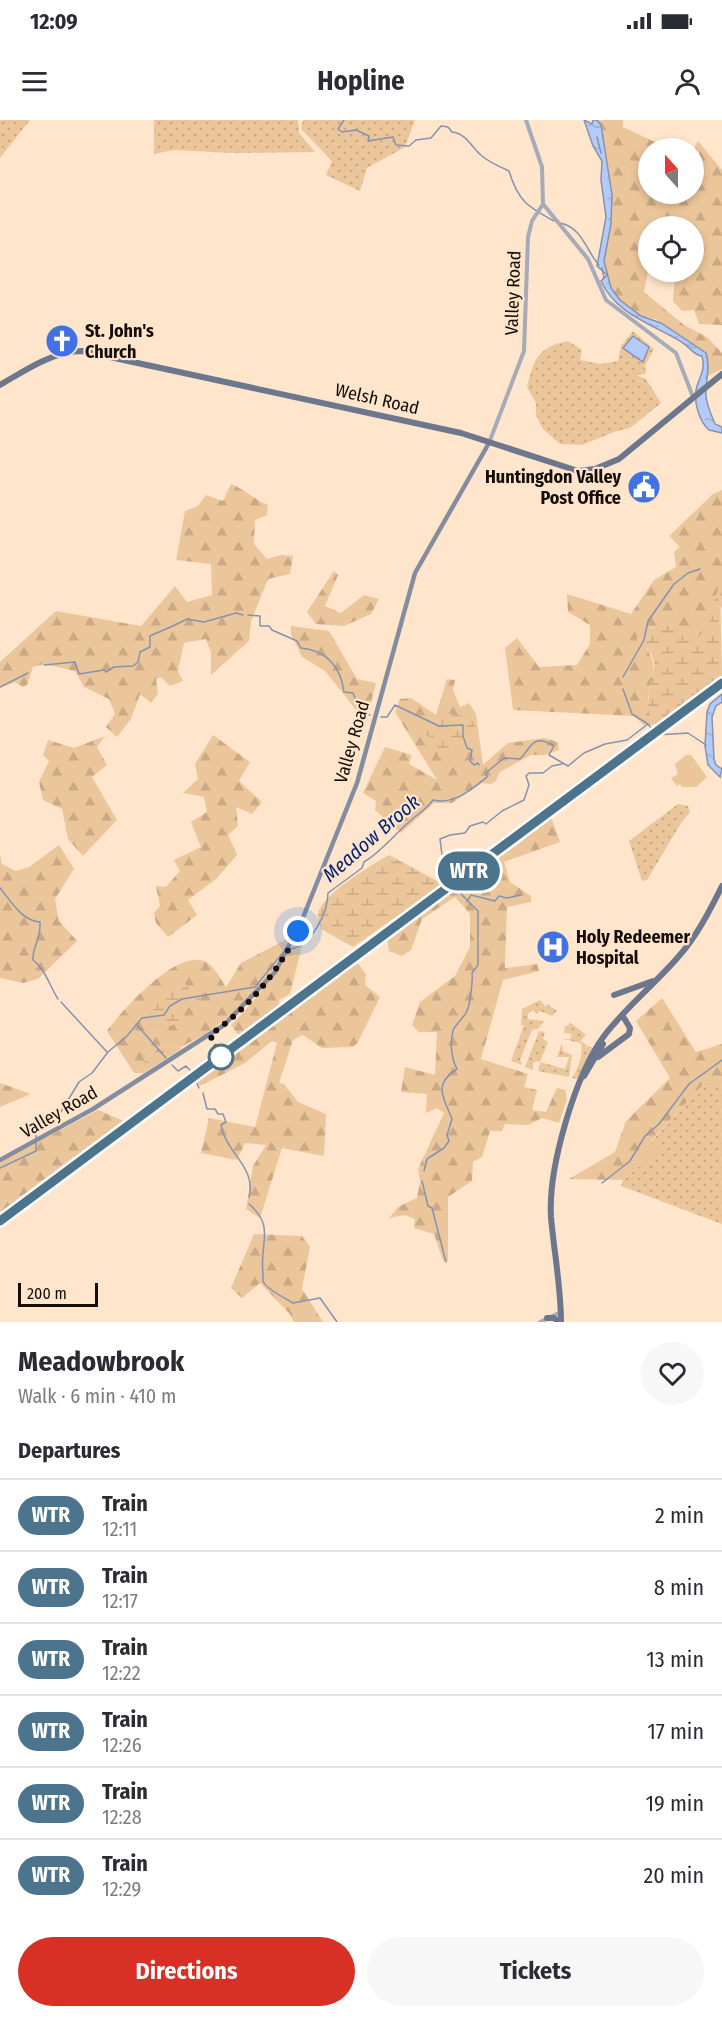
<!DOCTYPE html>
<meta charset="utf-8">
<style>
:root{--surface:#fff;--page:#f7f7f7;--text:#2b2b33;--muted:#7c7c81;--line:#e1e1e2;--accent:#d93025}
body{margin:0;font-family:"Fira Sans Condensed",sans-serif;background:var(--page);color:var(--text);height:100vh;display:flex;flex-direction:column;font-size:22px;white-space:nowrap}
*{box-sizing:border-box;margin:0}
p{font-size:20px;color:var(--muted)}
.icon{flex:none;width:33px;height:33px;fill:none;stroke:currentColor;stroke-width:2;stroke-linecap:round;stroke-linejoin:round}
.map{position:relative;height:1202px;overflow:hidden}
.panel{display:flex;flex-direction:column;background:var(--surface);flex:1}
.panel>*{flex:none}
.badge{padding:0 12px;border-radius:20px;font-size:21px;line-height:39px}
.needle{width:39px;rotate:339deg}
.controls{position:absolute;left:638px;top:18px;display:grid;gap:12px}
.controls a{display:grid;place-items:center;width:66px;height:66px;border-radius:50%;background:var(--surface);box-shadow:0 3px 9px #0003;font-size:30px}
.scale{position:absolute;left:18px;bottom:15px;width:80px;box-sizing:border-box;padding-left:6px;border:3px solid #160e06;border-top:0;font-size:16px;line-height:21px;white-space:nowrap;color:#160e06;-webkit-text-stroke:4px #fee5cb;paint-order:stroke}
.you{position:absolute;width:30px;height:30px;margin:-15px;border:4px solid #fff;border-radius:50%;background:#1a73e8;box-shadow:0 0 0 9px #1a73e833}
.map>.badge{position:absolute;translate:-50% -50%;box-shadow:0 0 0 3px #fff}
h2{padding:0 18px;font-size:22px;line-height:54px}
.round{display:grid;place-items:center;flex:none;width:63px;height:63px;border-radius:32px;background:var(--page)}
.headline{display:flex;align-items:center;justify-content:space-between;height:102px;padding:0 18px}
h1{font-size:28px;font-weight:700;line-height:45px}
.cta{display:flex;gap:12px;margin-top:auto;padding:12px 18px}
.cta a{flex:1;height:69px;border-radius:36px;background:var(--accent);color:#fff;font-size:24px;font-weight:700;line-height:69px;text-align:center}
.cta a+a{background:var(--page);color:var(--text)}
ul{padding:0;list-style:none}
li{display:flex;align-items:center;gap:18px;height:72px;padding:0 18px;border-top:2px solid var(--line)}
li div{flex:1}
li b{display:block;font-size:22px}
li em{font-style:normal}
li .badge{min-width:66px;font-weight:700;text-align:center}
.status{display:flex;justify-content:space-between;align-items:center;height:42px;padding:0 30px;background:var(--surface);direction:ltr}
.status svg{height:16px;fill:currentColor}
header{display:flex;justify-content:space-between;align-items:center;height:78px;padding:0 18px;background:var(--surface);font-size:27px;font-weight:700}
.map>svg:first-child{display:block}
</style>
<div class="status"><b>12:09</b><svg viewBox="0 0 49 12"><path d="M0 12V9h3v3zM5 12V6h3v6zM10 12V3h3v9zM15 12V0h3v12zM26 1h20v11H26zM47 4h2v5h-2z"/></svg></div>
<header><svg class="icon" aria-label="menu" viewBox="0 0 24 24"><path d="M4 6h16M4 12h16M4 18h16"/></svg>Hopline<svg class="icon" aria-label="person" viewBox="0 0 24 24"><circle cx="12" cy="8" r="4"/><path d="M4 21q1-7 8-7t8 7"/></svg></header>
<div class="map">
<svg width="722" height="1202" viewBox="0 0 722 1202">
<defs>
<pattern id="grass-dots" width="8" height="8" patternUnits="userSpaceOnUse" patternTransform="scale(1.5)"><rect width="8" height="8" fill="#ecc69b"/><path d="M2 2h.1M6 6h.1" fill="none" stroke="#caa984" stroke-width="1.8" stroke-linecap="round"/></pattern>
<pattern id="forest-firs" width="22" height="20" patternUnits="userSpaceOnUse" patternTransform="scale(1.5)"><rect width="22" height="20" fill="#ecc69b"/><path d="M5 1l3.5 6h-7zM16 11l3.5 6h-7z" fill="#caa984"/></pattern>
<pattern id="wetland-marsh" width="20" height="14" patternUnits="userSpaceOnUse" patternTransform="scale(1.5)"><rect width="20" height="14" fill="#ecc69b"/><path d="M1 5h8M5 5V1M11 12h8M15 12V8" fill="none" stroke="#caa984"/></pattern>
<pattern id="water-ripples" width="26" height="14" patternUnits="userSpaceOnUse" patternTransform="scale(1.5)"><rect width="26" height="14" fill="#b4cbf9"/><path d="M2 4q2-2 4 0t4 0M15 11q2-2 4 0t4 0" fill="none" stroke="#9aadd4"/></pattern>
</defs>
<rect width="100%" height="100%" fill="#fee5cb"/>
<path fill="url(#grass-dots)" d="M 0,0 L 30,0 L 0,38 Z
M 154,0 L 298,0 L 299,13 L 315,32 L 231,33 L 174,30 L 154,34 Z
M 303,0 L 415,0 L 405,27 L 367,48 L 360,71 L 326,55 L 332,41 L 301,9 Z
M 633,211 L 654,229 L 645,246 L 646,254 L 636,255 L 646,259 L 661,283 L 630,308 L 614,312 L 582,325 L 560,324 L 543,309 L 536,295 L 536,283 L 527,267 C 534,240 537,227 568,221 L 582,230 L 580,240 L 600,244 L 618,241 L 621,226 Z
M 678,684 L 688,686 L 690,692 L 681,703 L 647,760 L 642,761 L 629,721 Z
M 540,880 L 546,887 L 547,884 L 557,891 L 552,896 L 540,891 L 537,894 L 532,890 L 528,894 L 528,899 L 544,901 L 539,908 L 532,910 L 520,940 L 522,945 L 511,941 L 524,905 L 521,905 L 522,889 Z
M 570,902 L 586,915 L 580,921 L 587,925 L 585,930 L 588,926 L 592,928 L 577,959 L 572,958 C 577,951 584,934 581,923 L 563,919 L 570,919 L 572,914 L 564,913 L 565,906 L 568,906 Z
M 539,911 L 545,912 L 543,919 L 548,922 L 540,942 L 565,949 L 569,937 L 557,937 L 562,923 L 563,931 L 572,935 L 569,957 L 538,951 L 540,942 L 537,941 L 533,943 L 533,950 L 525,947 Z
M 705,961 L 722,967 L 722,1104 L 621,1066 L 623,1060 L 658,1030 L 650,1023 Z"/>
<path fill="url(#forest-firs)" d="M 597,0 L 623,0 L 623,7 L 655,22 L 655,28 L 648,28 L 648,74 L 693,74 L 693,30 L 698,21 L 722,50 L 722,205 L 699,204 L 694,190 L 682,191 L 673,181 L 675,152 L 693,152 L 693,106 L 648,106 L 648,151 L 644,172 L 684,205 L 707,217 L 722,233 L 722,249 L 708,256 L 706,233 L 656,199 L 641,196 L 620,180 L 611,168 L 604,141 L 611,104 L 611,75 L 601,5 Z
M 231,364 C 246,370 253,379 268,385 L 267,395 L 255,400 L 254,424 L 267,439 L 281,435 L 293,436 L 290,454 L 268,459 L 251,501 L 249,521 L 211,555 L 211,533 L 206,519 L 184,523 L 178,551 L 183,561 L 170,566 L 161,557 L 156,559 L 158,574 L 151,583 L 140,574 L 131,599 L 117,617 L 106,607 L 115,594 L 109,579 L 84,567 L 75,551 L 44,544 L 33,547 L 27,565 L 23,567 L 15,562 L 0,568 L 0,542 L 56,491 L 141,506 L 175,466 L 187,482 L 212,475 L 211,444 L 176,440 L 185,391 L 198,386 L 206,375 L 223,381 Z
M 722,370 L 722,486 L 714,498 L 695,569 L 687,509 L 652,507 L 637,519 C 675,551 632,572 655,604 L 645,606 L 634,596 L 513,590 L 505,528 L 517,518 L 539,547 L 577,545 L 590,524 L 590,505 L 568,492 L 567,474 L 631,494 L 654,460 L 676,447 L 674,432 L 680,427 L 669,416 L 713,374 Z
M 334,451 L 338,455 L 325,486 L 341,493 L 364,475 L 379,479 L 371,494 L 344,506 L 316,504 L 307,492 Z
M 291,506 L 329,511 L 357,559 L 376,563 L 366,602 L 325,551 L 302,537 L 291,514 Z
M 447,559 L 455,560 L 453,570 L 460,587 L 469,583 L 476,594 L 483,645 L 508,623 L 544,618 L 558,622 L 559,630 L 545,635 L 531,635 L 500,652 L 496,661 L 490,664 L 482,663 L 452,683 L 434,683 L 401,713 L 375,690 L 376,681 L 363,673 L 385,627 L 412,635 L 409,644 L 437,660 L 395,592 L 400,579 L 411,578 L 436,595 Z
M 213,615 L 250,642 L 239,661 L 262,682 L 252,694 L 236,687 L 238,706 L 228,715 L 237,735 L 216,759 L 188,780 L 197,795 L 168,817 L 156,803 L 154,793 L 160,786 L 156,766 L 166,767 L 180,751 L 174,740 L 201,727 L 191,702 L 207,692 L 204,677 L 183,673 L 198,659 L 195,644 Z
M 105,616 L 97,627 L 107,645 L 92,657 L 117,700 L 83,736 L 68,719 L 62,689 L 43,680 L 39,662 L 49,641 L 43,635 L 48,620 L 74,628 Z
M 550,694 L 560,722 L 504,742 L 510,762 L 531,776 L 531,782 L 507,787 L 505,848 L 537,844 L 539,851 L 503,860 L 481,939 L 528,954 L 524,967 L 537,970 L 532,990 L 546,992 L 557,968 L 565,970 L 567,979 L 559,1003 L 542,998 L 528,1005 L 505,1004 L 502,1011 L 490,1011 L 482,1037 L 473,1042 L 472,1061 L 448,1077 L 448,1141 L 443,1141 L 434,1114 L 414,1108 L 415,1099 L 405,1095 L 389,1098 L 398,1087 L 417,1078 L 420,1062 L 418,1049 L 444,993 L 437,988 L 426,993 L 427,974 L 401,972 L 405,947 L 435,955 L 437,912 L 419,912 L 412,905 L 420,882 L 455,856 L 470,827 L 470,794 L 455,777 L 422,799 L 411,830 L 402,836 L 389,831 L 387,817 Z
M 59,725 L 74,749 L 55,779 L 59,801 L 77,821 L 38,859 L 23,863 L 0,858 L 0,734 L 2,744 L 16,751 L 29,747 Z
M 307,806 L 290,874 L 279,880 L 280,886 L 239,916 L 231,905 C 263,873 279,849 300,808 Z
M 291,817 L 269,856 L 238,890 L 204,915 L 181,927 L 161,925 L 134,953 L 107,911 C 122,890 178,827 206,842 C 216,848 220,859 226,867 L 241,843 Z
M 356,841 L 366,854 L 365,865 L 380,877 L 358,922 L 353,927 L 322,928 L 303,915 L 293,920 L 279,963 L 284,964 L 298,982 L 326,994 L 324,1036 L 282,1028 L 260,1098 L 246,1089 L 253,1046 L 266,1025 L 245,1023 L 237,1040 L 201,1033 L 209,998 L 255,1007 L 277,923 L 272,921 L 245,943 L 200,966 L 196,960 L 219,945 L 244,922 Z
M 662,878 L 696,932 L 722,924 L 722,967 L 705,962 L 650,1022 L 659,1030 L 623,1060 L 569,1059 L 615,1032 L 626,1001 L 670,958 L 636,901 Z
M 0,963 L 31,974 L 0,987 Z
M 98,990 L 126,1002 L 0,1095 L 0,1042 Z
M 254,1114 L 302,1116 L 310,1127 L 302,1169 L 323,1202 L 294,1202 L 289,1193 L 260,1163 L 242,1178 L 231,1168 Z"/>
<path fill="url(#wetland-marsh)" d="M 720,465 L 722,558 L 660,604 L 655,604 C 640,585 654,565 654,544 C 654,530 641,527 637,517 C 649,503 671,505 688,509 L 692,516 L 697,518 C 722,494 708,488 720,465 Z
M 444,593 L 469,597 L 478,609 L 478,613 C 463,620 458,641 438,637 L 438,619 L 421,614 L 427,606 Z
M 389,735 L 443,764 L 353,827 L 321,809 C 320,805 318,799 318,795 C 320,775 372,745 389,735 Z
M 183,860 L 190,871 L 202,867 L 217,870 L 203,872 L 203,879 L 198,880 L 197,884 L 183,880 L 173,889 L 179,890 L 179,901 L 171,906 L 148,904 L 157,879 C 180,876 170,870 183,860 Z
M 161,925 L 181,927 L 181,929 L 144,953 L 134,953 Z"/>
<path fill="#ecc69b" d="M 686,635 L 691,635 L 707,657 L 696,667 L 682,667 L 680,664 L 677,666 L 671,658 L 678,654 L 675,644 Z"/>
<path fill="url(#water-ripples)" stroke="#8592b0" stroke-width="1.5" d="M 584,0 L 592,4 L 593,0 L 597,0 L 601,5 L 612,75 L 611,104 L 604,141 L 611,168 L 620,180 L 641,196 L 661,203 L 706,233 C 711,248 705,261 706,276 C 707,286 711,294 715,304 L 722,307 L 722,313 L 709,310 C 699,301 694,283 696,270 C 699,256 706,251 702,236 C 693,235 691,228 683,223 C 655,205 616,195 601,161 L 607,155 L 597,146 L 606,97 L 601,60 L 602,41 L 593,26 Z
M 633,216 L 649,227 L 643,242 L 623,228 Z
M 722,574 L 722,582 L 716,586 L 712,597 L 714,639 L 716,645 L 722,649 L 720,657 L 708,645 L 705,626 L 707,592 L 710,584 Z"/>
<g fill="none" stroke-linecap="round" stroke-linejoin="round">
<path stroke="#8592b0" stroke-width="1.5" d="M 344,0 L 338,9 L 342,12 L 356,10 L 369,16 L 368,21 L 393,17 L 396,25 L 409,26 L 416,20 L 431,18 L 441,6 L 448,7 L 452,12 C 466,13 472,28 482,36 C 489,42 500,47 509,51 C 518,81 528,87 554,101
M 597,17 L 601,33
M 559,103 C 582,106 586,131 599,145
M 602,148 L 604,158
M 248,495 L 260,496 L 260,506 L 269,506 L 272,510 L 297,521 L 301,528 C 327,530 341,548 344,572 L 353,573 L 360,591 L 370,595
M 44,545 L 75,542 L 79,554 L 104,550 L 106,552 L 114,547 L 133,546 L 138,542 L 140,532 L 150,527 L 150,516 C 163,510 174,506 187,499 L 204,502 L 236,493 L 243,495
M 623,557 L 644,520 L 648,501 L 674,464 L 688,453 L 700,449
M 0,567 L 28,553
M 623,569 L 632,594 L 648,604 L 657,615 L 688,613 L 706,625
M 381,597 L 387,597 L 395,585 L 439,606 L 463,605 L 463,616 L 467,628 L 472,630 L 470,641 L 474,645 L 478,643 L 479,645
M 487,652 L 504,638 L 520,639 C 532,627 532,613 554,626 L 549,635 L 568,646 L 584,633 L 605,624 L 627,620 L 648,604
M 450,761 L 444,751 L 440,719 L 450,715 L 465,713 L 470,706 L 483,702 L 486,704 L 502,691 L 524,680 L 529,665 L 526,656 L 529,653 L 543,653 L 552,646 L 562,644
M 0,768 C 11,781 22,801 40,802 C 41,821 32,827 33,840 C 46,850 49,865 58,879
M 467,782 L 471,775 L 495,781 L 499,776 L 507,778 L 521,775
M 290,829 C 311,826 328,793 328,773 L 362,748 L 364,742 C 381,732 393,716 408,703 C 417,694 425,691 433,680 C 454,685 471,670 487,657 L 486,653
M 61,882 L 107,932
M 136,904 L 166,938
M 172,945 L 178,951 L 186,946 L 192,952
M 196,961 L 199,968
M 203,973 L 207,989 L 215,989 L 218,994 L 223,994 L 226,1002 L 221,1005 C 225,1032 257,1047 249,1077
M 0,1048 L 36,1031 L 36,1009 L 43,1005 L 54,1003 L 79,962 L 92,953 L 108,932 L 127,916 L 142,898 L 164,895 L 170,886 L 182,879 L 255,867 L 285,830
M 424,1051 L 427,1039 L 444,1028 L 449,1021 L 447,1015 L 452,999 C 444,978 432,965 457,949 C 451,938 450,923 453,911 C 455,904 464,898 467,891 C 470,884 473,861 472,853 L 478,845 L 478,791 L 454,767
M 422,1061 L 428,1086 L 432,1088 L 446,1142
M 602,1063 L 630,1041 L 645,1016 L 659,1004 L 689,964 L 722,940
M 249,1084 C 276,1107 259,1124 263,1153 C 263,1156 262,1160 264,1163 C 268,1170 285,1178 293,1183 L 320,1178 L 337,1202"/>
<path stroke="#a5abb8" stroke-width="4" d="M 526,0 L 542,47 L 543,84 L 588,139 L 606,180 L 676,233 L 693,277
M 489,323 L 524,231 L 528,117 L 532,101 L 543,84
M 540,1202 L 561,1192"/>
<path stroke="#838d9f" stroke-width="4.5" d="M 0,1040 L 93,989 L 224,905 L 275,852 L 302,800 L 357,663 L 415,453 L 489,323"/>
<path stroke="#6c778e" stroke-width="6" d="M 0,265 C 24,251 53,231 82,231 L 461,313 L 578,351 L 595,349 L 619,339 L 722,254
M 614,875 L 653,861
M 598,937 L 629,914 L 630,908 L 624,898
M 584,956 L 603,924
M 547,1198 L 554,1198 L 559,1202
M 561,1202 C 561,1167 554,1132 551,1097 C 548,1048 575,955 604,916 C 626,887 655,864 679,836 C 697,816 710,790 722,766"/>
<path stroke="#403429" stroke-width="1.5" stroke-dasharray="10 10" stroke-linecap="butt" d="M 0,1101 L 722,563"/>
</g>
<g fill="none" stroke-linecap="round" stroke-linejoin="round">
<defs>
<path id="line" d="M 0,1101 L 722,563"/>
</defs>
<use href="#line" stroke="#fff" stroke-width="14"/>
<use href="#line" stroke="#4c748c" stroke-width="9"/>
<path stroke="#160e06" stroke-width="6" stroke-dasharray="0 10.8" d="M 221,937 L 210,915 C 248,888 278,853 298,811"/>
</g>
<defs>
<symbol id="church-disc" viewBox="-11 -11 22 22"><circle r="9.5" fill="#4171e2" stroke="#fee5cb"/><path d="M-1.2-6h2.4v3.5h3.3v2.4h-3.3V6h-2.4V-.1h-3.3v-2.4h3.3Z" fill="#fff"/></symbol>
<symbol id="civic-disc" viewBox="-11 -11 22 22"><circle r="9.5" fill="#4171e2" stroke="#fee5cb"/><path d="M-.6-6.5H3V-4.5H.6V-3L4-1V1h2V6H-6V1h2V-1L-.6-3ZM-1.2 2.5V6h2.4V2.5Z" fill="#fff"/></symbol>
<symbol id="hospital-disc" viewBox="-11 -11 22 22"><circle r="9.5" fill="#4171e2" stroke="#fee5cb"/><path d="M-5-5h3v3.5h4V-5h3V5h-3V1.5h-4V5h-3Z" fill="#fff"/></symbol>
</defs>
<g fill-rule="evenodd">
<use href="#church-disc" x="43" y="202" width="38" height="38"/>
<use href="#civic-disc" x="625" y="348" width="38" height="38"/>
<use href="#hospital-disc" x="534" y="808" width="38" height="38"/>
</g>
<circle fill="#fff" stroke="#4c748c" stroke-width="3" cx="221" cy="937" r="12"/>
<g text-anchor="middle" dominant-baseline="central" stroke-width="4.5" stroke-linejoin="round" paint-order="stroke">
<g font-size="18" fill="#160e06" stroke="#fee5cb">
<text transform="translate(513 173) rotate(-88)">Valley Road</text>
<text transform="translate(377 279) rotate(13)">Welsh Road</text>
<text transform="translate(352 622) rotate(-74)">Valley Road</text>
<text transform="translate(59 992) rotate(-30)">Valley Road</text>
</g>
<g font-size="18" font-weight="bold" fill="#160e06" stroke="#fee5cb" text-anchor="start">
<text x="85" y="211">St. John's<tspan x="85" dy="21">Church</tspan></text>
<text x="621" y="357" text-anchor="end">Huntingdon Valley<tspan x="621" dy="21">Post Office</tspan></text>
<text x="576" y="817">Holy Redeemer<tspan x="576" dy="21">Hospital</tspan></text>
</g>
<g font-size="20" font-style="italic" fill="#072478" stroke="#fee5cb">
<text transform="translate(371 718) rotate(-41)">Meadow Brook</text>
</g>
</g>
</svg>
<div class="controls">
<a><svg class="needle" viewBox="-14 -14 28 28"><path d="M0-13l5 13h-10z" fill="#e53935"/><path d="M0 13l5-13h-10z" fill="#7c7c81"/></svg></a>
<a><svg class="icon" aria-label="locate" viewBox="0 0 24 24"><circle cx="12" cy="12" r="6"/><path d="M12 2v4M12 18v4M2 12h4M18 12h4"/></svg></a>
</div>
<div class="scale">200 m</div>
<div class="you" style="left:298px;top:811px"></div>
<b class="badge" style="left:469px;top:751px;background:#4c748c;color:#fff">WTR</b>
</div>
<section class="panel">
<div class="headline"><div><h1>Meadowbrook</h1><p>Walk · 6 min · 410 m</p></div><a class="round"><svg class="icon" aria-label="heart" viewBox="0 0 24 24"><path d="M12 20l-8-8c-3-5 5-10 8-4 3-6 11-1 8 4z"/></svg></a></div>
<h2>Departures</h2>
<ul>
<li><span class="badge" style="background:#4c748c;color:#fff">WTR</span><div><b>Train</b><p>12:11</p></div><em>2 min</em></li>
<li><span class="badge" style="background:#4c748c;color:#fff">WTR</span><div><b>Train</b><p>12:17</p></div><em>8 min</em></li>
<li><span class="badge" style="background:#4c748c;color:#fff">WTR</span><div><b>Train</b><p>12:22</p></div><em>13 min</em></li>
<li><span class="badge" style="background:#4c748c;color:#fff">WTR</span><div><b>Train</b><p>12:26</p></div><em>17 min</em></li>
<li><span class="badge" style="background:#4c748c;color:#fff">WTR</span><div><b>Train</b><p>12:28</p></div><em>19 min</em></li>
<li><span class="badge" style="background:#4c748c;color:#fff">WTR</span><div><b>Train</b><p>12:29</p></div><em>20 min</em></li>
</ul>
<div class="cta"><a>Directions</a><a>Tickets</a></div>
</section>
